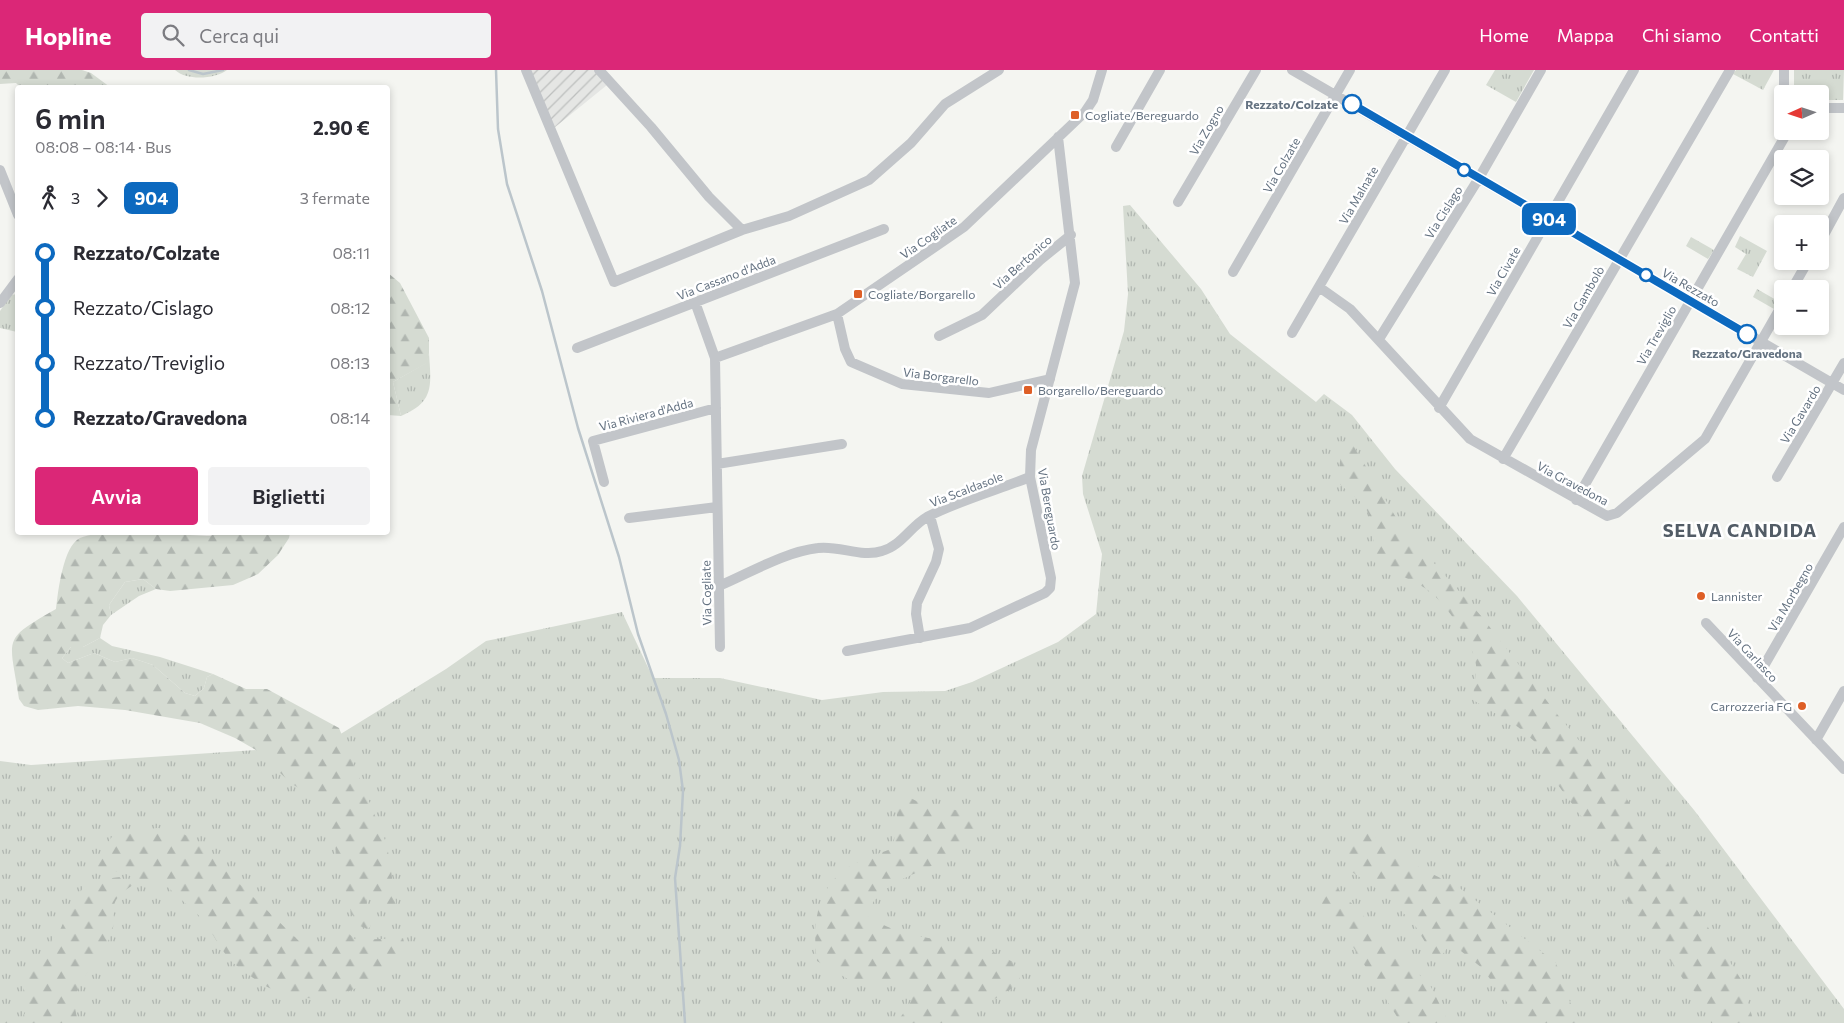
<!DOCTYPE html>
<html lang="it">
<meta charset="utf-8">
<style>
:root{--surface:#fff;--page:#f2f2f3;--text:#2b2b33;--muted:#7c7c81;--accent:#db2777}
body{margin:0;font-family:Commissioner,sans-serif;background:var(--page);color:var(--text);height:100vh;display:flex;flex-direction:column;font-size:19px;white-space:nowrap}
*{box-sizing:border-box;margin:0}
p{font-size:16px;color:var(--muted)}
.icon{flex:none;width:28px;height:28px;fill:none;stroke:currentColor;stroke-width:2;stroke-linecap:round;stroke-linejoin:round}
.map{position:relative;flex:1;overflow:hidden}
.sheet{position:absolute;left:15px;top:15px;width:375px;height:450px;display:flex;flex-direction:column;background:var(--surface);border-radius:5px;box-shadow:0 2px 8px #0003}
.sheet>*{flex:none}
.badge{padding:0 10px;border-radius:8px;font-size:18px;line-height:32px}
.needle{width:32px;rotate:267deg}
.tools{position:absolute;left:1774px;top:15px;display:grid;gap:10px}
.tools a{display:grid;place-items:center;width:55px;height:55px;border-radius:5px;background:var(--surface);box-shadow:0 2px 8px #0003;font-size:25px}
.map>.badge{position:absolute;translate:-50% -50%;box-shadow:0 0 0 2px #fff}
.legs{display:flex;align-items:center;gap:8px;height:55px;padding:0 20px;font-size:16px}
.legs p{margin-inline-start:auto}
.summary{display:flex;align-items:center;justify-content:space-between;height:85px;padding:0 20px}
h1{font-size:28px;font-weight:600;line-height:38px}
.primary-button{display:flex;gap:10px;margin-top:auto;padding:10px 20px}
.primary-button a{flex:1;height:58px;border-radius:5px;background:var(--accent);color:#fff;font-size:20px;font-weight:600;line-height:58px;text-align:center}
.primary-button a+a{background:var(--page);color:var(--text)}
ul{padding:0 20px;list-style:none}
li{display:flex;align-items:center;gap:18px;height:55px;font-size:19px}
li i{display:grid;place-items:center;width:8px;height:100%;margin:0 6px;background:currentColor}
li i::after{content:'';width:12px;height:12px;margin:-6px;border:4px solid;border-radius:50%;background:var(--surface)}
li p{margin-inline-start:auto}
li:first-child i{background:linear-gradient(#0000 50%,currentColor 0)}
li:last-child i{background:linear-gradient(currentColor 50%,#0000 0)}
header{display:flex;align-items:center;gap:30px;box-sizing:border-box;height:70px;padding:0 25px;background:var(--accent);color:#fff}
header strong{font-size:24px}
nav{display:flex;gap:28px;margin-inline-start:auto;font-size:18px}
.search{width:350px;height:45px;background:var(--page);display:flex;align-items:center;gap:12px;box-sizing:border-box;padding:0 18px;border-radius:5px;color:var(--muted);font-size:19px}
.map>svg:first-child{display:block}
</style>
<header>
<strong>Hopline</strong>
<div class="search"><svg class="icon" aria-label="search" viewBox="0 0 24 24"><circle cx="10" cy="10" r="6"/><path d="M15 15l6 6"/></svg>Cerca qui</div>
<nav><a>Home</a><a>Mappa</a><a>Chi siamo</a><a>Contatti</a></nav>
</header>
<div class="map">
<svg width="1844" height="953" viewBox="0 0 1844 953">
<defs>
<pattern id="industrial-furrows" width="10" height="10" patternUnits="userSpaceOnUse" patternTransform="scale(1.25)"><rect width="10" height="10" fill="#e5e6e4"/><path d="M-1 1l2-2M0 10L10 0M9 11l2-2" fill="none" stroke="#bdbfbe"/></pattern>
<pattern id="grass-tufts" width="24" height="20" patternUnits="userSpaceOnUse" patternTransform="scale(1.25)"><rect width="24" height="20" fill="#d5dbd2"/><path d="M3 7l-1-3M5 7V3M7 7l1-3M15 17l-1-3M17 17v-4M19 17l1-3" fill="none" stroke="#b0b6b0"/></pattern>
<pattern id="forest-firs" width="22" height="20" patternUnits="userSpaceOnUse" patternTransform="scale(1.25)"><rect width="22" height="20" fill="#d5dbd2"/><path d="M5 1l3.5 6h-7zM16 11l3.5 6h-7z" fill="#b0b6b0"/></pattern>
</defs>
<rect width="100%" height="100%" fill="#f4f5f1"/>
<path fill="url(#industrial-furrows)" d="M 529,0 L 594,0 L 607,15 L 554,58 Z"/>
<path fill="url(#grass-tufts)" d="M 175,0 L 227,0 C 215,9 187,11 175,0 Z
M 1495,0 L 1534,0 L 1516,32 L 1486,15 Z
M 1736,0 L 1774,0 L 1763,20 L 1733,4 Z
M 1794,0 L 1844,0 L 1843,30 L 1820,30 L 1820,24 L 1796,24 L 1794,22 Z
M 1130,135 L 1201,219 L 1230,264 L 1316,332 L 1324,324 L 1352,345 L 1395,399 L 1517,526 L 1694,740 L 1844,939 L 1844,953 L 0,953 L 0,691 L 31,695 L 288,678 L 313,681 L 446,599 L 486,571 L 622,542 L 653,608 L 720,608 L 822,630 L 883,622 L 945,621 L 972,612 L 1058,572 L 1096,544 L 1102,484 L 1083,424 L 1082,406 L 1124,261 L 1128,224 L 1123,136 Z
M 1740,166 L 1767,181 L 1753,207 L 1737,199 L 1746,184 L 1735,177 Z
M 1691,167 L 1714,180 L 1708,189 L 1686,176 Z
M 1757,219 L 1778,231 L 1774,239 L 1753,227 Z
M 17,224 L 17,262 L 0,258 L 0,241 L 11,225 Z
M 429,283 C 431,315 435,332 401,346 L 393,312 L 426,293 Z
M 143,509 L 156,519 L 139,526 L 111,545 L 109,535 L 125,512 Z
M 100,568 L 112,576 L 160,587 L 213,604 L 207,607 L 204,618 L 195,626 L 185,623 L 153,595 L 132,588 L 115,592 L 94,583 L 68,593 L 62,588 L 71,577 L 83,577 Z"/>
<path fill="url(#forest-firs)" d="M 0,0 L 82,0 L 91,3 L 110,17 L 21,18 L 16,13 L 0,14 Z
M 388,203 L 400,213 L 429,268 L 429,283 L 427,293 L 393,312 L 401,346 L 388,345 Z
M 1342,371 L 1352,373 L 1401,456 L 1482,547 L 1557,644 L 1623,723 L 1742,911 L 1754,953 L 1711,953 L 1702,929 L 1686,913 L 1626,829 L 1619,812 L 1617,797 L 1608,777 L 1593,762 L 1555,711 L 1534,671 L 1518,657 L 1473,630 C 1473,619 1477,606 1476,595 C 1474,574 1446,534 1429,521 C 1413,509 1394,503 1376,496 C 1372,477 1376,452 1364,436 C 1357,427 1346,421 1338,412 Z
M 218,463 L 290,463 L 289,468 L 278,485 L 258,504 L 233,515 L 170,521 L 156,519 L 143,509 L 125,512 L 109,535 L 111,545 L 103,555 L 100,568 L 83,577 L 71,577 L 62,588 L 68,593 L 94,583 L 115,592 L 132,588 L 153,595 L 185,623 L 195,626 L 204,618 L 207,607 L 213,604 L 246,619 L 267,619 L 339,658 L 387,775 L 397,840 L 392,846 L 378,837 L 374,822 L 368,822 L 365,840 L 371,856 L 368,859 L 360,856 L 351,843 L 327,743 L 314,727 L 292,714 L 277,700 L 268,687 L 235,668 L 200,653 L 125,640 L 78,636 L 38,640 L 24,636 L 19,629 C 10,567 0,571 56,539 C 58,522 63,476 80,468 C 100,458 184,465 210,466 Z
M 901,723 L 924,735 L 962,741 L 977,751 C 976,755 975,762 973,766 C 952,802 879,801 867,846 C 901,869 949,869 988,880 C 997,883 1005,888 1013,892 L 1020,909 L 1011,919 L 955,953 L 896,953 C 904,942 914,932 913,918 L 904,912 L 876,909 L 853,912 L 817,891 C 812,856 816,817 850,796 C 863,789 879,784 893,778 L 897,747 L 896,728 Z
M 158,758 L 182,763 L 193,769 L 300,872 C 321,878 328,872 345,860 L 356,870 L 403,868 C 408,884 395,894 383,904 C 377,909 369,912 363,915 C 322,935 286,933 249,905 C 243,900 236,896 231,891 C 220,879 213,863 203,850 C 190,835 174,826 163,811 L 140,811 L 120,801 L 99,803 L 96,789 L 114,764 Z
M 1364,758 L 1392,780 L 1424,800 L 1457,816 L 1556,893 L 1570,932 L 1582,953 L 1522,953 L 1482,898 L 1451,873 L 1437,892 L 1416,857 L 1388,826 L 1346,798 L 1354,759 Z
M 120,807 L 133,815 C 101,835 121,842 110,867 C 97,897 64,916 79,953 L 0,953 L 0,949 L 13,952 L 22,949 L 28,937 L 23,917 L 23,906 L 60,860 L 73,832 L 88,811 Z
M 1336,817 L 1431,917 L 1449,953 L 1401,953 L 1350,872 L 1326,847 L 1321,832 L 1327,820 Z"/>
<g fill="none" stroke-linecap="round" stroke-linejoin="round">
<path stroke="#bbc5cb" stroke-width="2.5" d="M 189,0 L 203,4 L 223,0
M 496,0 L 498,59 L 507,114 L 542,221 L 578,358 L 619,487 L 638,564 L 666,644 L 679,690 L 683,721 L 680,776 L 675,808 L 685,953"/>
<path stroke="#c2c5c9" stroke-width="10" d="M 526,0 L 614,212 L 742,160 L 789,146 L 869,110 L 911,73 L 945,34 L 999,0
M 599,0 L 651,57 L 709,127 L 742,160
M 1292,0 L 1844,320
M 1784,24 L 1784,0
M 1820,38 L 1844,38
M 1116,77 L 1160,0
M 0,100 L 18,145
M 1178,132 L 1256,0
M 1820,172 L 1844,128
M 1233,202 L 1350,0
M 1319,217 L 1350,239 L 1470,369 L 1607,446 L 1617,443 L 1705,369 L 1782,235
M 1792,219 L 1808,191
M 695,232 L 715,288 L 720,577
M 0,233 L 18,209
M 837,244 L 845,279 L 851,292 L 902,314 L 989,323 L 1050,309
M 1292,263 L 1445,0
M 939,266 L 982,245 L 1040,190 L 1071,165
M 1379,269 L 1479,108 L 1541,0
M 577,278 L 884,159
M 715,288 L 837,244 L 964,157 L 1085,42 L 1093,30 L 1102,0
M 1439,338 L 1634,0
M 1503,389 L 1730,0
M 717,394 L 842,374
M 1777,407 L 1844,293
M 604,412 L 593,371 L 716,338
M 1576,430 L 1788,61
M 629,448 L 717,437
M 719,516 C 750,503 784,482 818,478 C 839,475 862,488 882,481 C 901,476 911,456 927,447 C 958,431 997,420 1030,407
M 1706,553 L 1844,699
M 920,568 L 916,544 L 917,533 L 936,492 L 939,479 L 930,446
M 847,581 L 970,558 L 1045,523 L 1050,518 L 1051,508 L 1030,407 L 1031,380 L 1075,213 L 1058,67
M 1757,608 L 1844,457
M 1816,670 L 1844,621"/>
</g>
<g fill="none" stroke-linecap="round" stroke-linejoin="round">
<defs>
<path id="line-1" d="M 1352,34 L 1747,264"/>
</defs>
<use href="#line-1" stroke="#fff" stroke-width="11"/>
<use href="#line-1" stroke="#0c69bf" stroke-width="8"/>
</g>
<g fill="#fff" stroke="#0c69bf" stroke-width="2.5">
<circle cx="1352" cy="34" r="9"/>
<circle cx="1464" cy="100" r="6"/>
<circle cx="1646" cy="205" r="6"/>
<circle cx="1747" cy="264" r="9"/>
</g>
<g fill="#de5f27" stroke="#fff" stroke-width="2">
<rect x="1070" y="40" width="10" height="10" rx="2.5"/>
<rect x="853" y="219" width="10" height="10" rx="2.5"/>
<rect x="1023" y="315" width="10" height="10" rx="2.5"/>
<circle cx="1701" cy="526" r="5"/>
<circle cx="1802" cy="636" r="5"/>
</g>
<g text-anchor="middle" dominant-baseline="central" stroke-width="5" stroke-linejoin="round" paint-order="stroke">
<g font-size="12" font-weight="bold" fill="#647281" stroke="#fff" text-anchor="end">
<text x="1338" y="34">Rezzato/Colzate</text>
<text x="1747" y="283" text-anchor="middle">Rezzato/Gravedona</text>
</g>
<g font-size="12" fill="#647281" stroke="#fff" text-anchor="start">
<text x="1085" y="45">Cogliate/Bereguardo</text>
<text x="868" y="224">Cogliate/Borgarello</text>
<text x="1038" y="320">Borgarello/Bereguardo</text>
<text x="1711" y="526">Lannister</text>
<text x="1792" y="636" text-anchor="end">Carrozzeria FG</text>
</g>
<g font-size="12" fill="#647281" stroke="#fff">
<text transform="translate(1206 60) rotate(-60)">Via Zogno</text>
<text transform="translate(1281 95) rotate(-60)">Via Colzate</text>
<text transform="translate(1358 125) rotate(-60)">Via Malnate</text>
<text transform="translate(1443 142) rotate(-58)">Via Cislago</text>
<text transform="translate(928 167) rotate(-35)">Via Cogliate</text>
<text transform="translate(1022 192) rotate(-42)">Via Bertonico</text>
<text transform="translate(1503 201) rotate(-60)">Via Civate</text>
<text transform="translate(726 207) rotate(-21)">Via Cassano d'Adda</text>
<text transform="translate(1691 217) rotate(30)">Via Rezzato</text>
<text transform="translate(1583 227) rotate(-60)">Via Gambolò</text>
<text transform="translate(1656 265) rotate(-60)">Via Treviglio</text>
<text transform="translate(941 306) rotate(7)">Via Borgarello</text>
<text transform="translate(646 344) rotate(-15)">Via Riviera d'Adda</text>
<text transform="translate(1800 344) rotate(-59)">Via Gavardo</text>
<text transform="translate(1573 413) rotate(28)">Via Gravedona</text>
<text transform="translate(966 419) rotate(-21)">Via Scaldasole</text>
<text transform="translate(1050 439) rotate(80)">Via Bereguardo</text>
<text transform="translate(706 523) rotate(-91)">Via Cogliate</text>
<text transform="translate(1790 527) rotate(-60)">Via Morbegno</text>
<text transform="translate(1753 585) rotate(47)">Via Garlasco</text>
</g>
<g font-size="18" font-weight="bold" letter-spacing="1" fill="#525c66" stroke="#fff">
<text x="1740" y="460">SELVA CANDIDA</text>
</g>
</g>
</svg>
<div class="tools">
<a><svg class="needle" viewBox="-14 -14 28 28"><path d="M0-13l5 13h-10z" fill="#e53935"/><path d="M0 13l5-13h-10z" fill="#7c7c81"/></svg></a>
<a><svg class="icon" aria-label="layers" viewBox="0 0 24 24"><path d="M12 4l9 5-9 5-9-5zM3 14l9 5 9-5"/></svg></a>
<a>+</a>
<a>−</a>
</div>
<b class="badge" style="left:1549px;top:149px;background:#0c69bf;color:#fff">904</b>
<section class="sheet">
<div class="summary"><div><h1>6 min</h1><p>08:08 – 08:14 · Bus</p></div><b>2.90 €</b></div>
<div class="legs"><svg class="icon" aria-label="walk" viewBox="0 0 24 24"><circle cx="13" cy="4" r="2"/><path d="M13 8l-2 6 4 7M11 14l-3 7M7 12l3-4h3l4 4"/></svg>3<svg class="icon" aria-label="forward" viewBox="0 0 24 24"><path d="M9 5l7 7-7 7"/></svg><b class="badge" style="background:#0c69bf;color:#fff">904</b><p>3 fermate</p></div>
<ul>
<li><i style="color:#0c69bf"></i><b>Rezzato/Colzate</b><p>08:11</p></li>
<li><i style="color:#0c69bf"></i><span>Rezzato/Cislago</span><p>08:12</p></li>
<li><i style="color:#0c69bf"></i><span>Rezzato/Treviglio</span><p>08:13</p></li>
<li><i style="color:#0c69bf"></i><b>Rezzato/Gravedona</b><p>08:14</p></li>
</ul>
<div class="primary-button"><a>Avvia</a><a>Biglietti</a></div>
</section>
</div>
